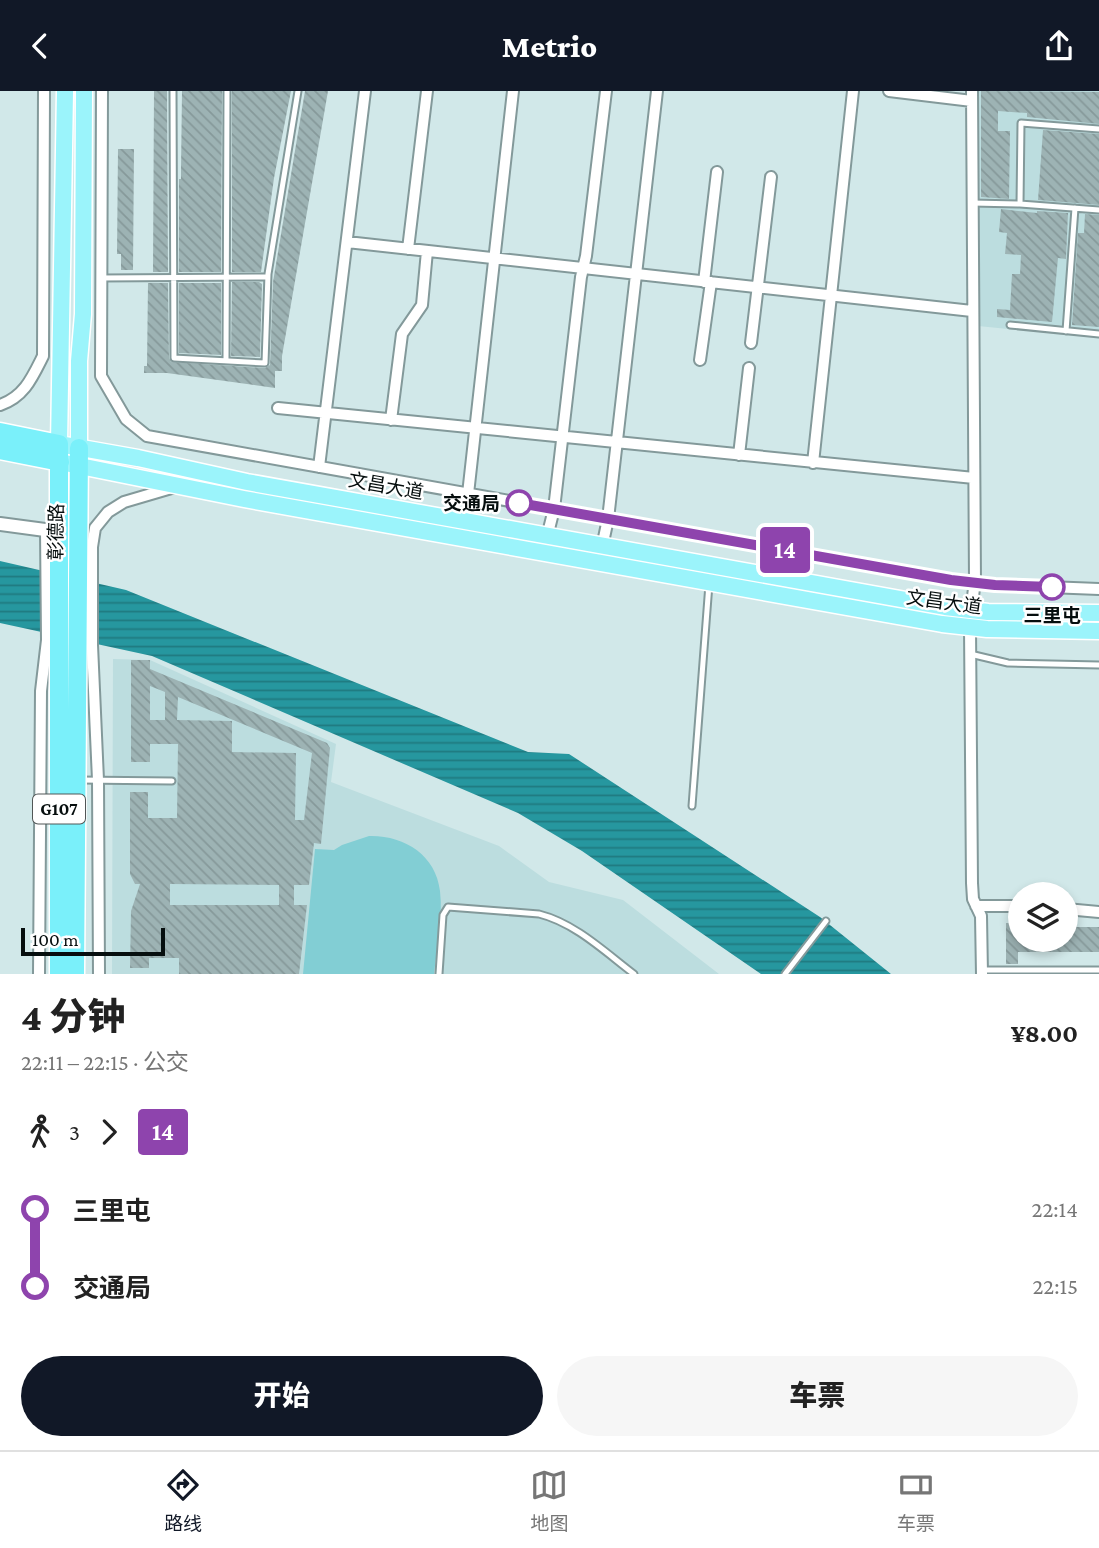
<!DOCTYPE html>
<html lang="zh">
<meta charset="utf-8">
<style>
:root{--surface:#fff;--page:#f6f6f6;--text:#222;--muted:#767676;--line:#e0e0e0;--accent:#111827}
body{margin:0;font-family:"Crimson Pro","Noto Sans SC",serif;background:var(--page);color:var(--text);height:100vh;display:flex;flex-direction:column;font-size:26px;white-space:nowrap}
*{box-sizing:border-box;margin:0}
p{font-size:23px;color:var(--muted)}
.icon{flex:none;width:38px;height:38px;fill:none;stroke:currentColor;stroke-width:2;stroke-linecap:round;stroke-linejoin:round}
.map{position:relative;height:883px;overflow:hidden}
.details{display:flex;flex-direction:column;background:var(--surface);flex:1}
.details>*{flex:none}
.badge{padding:0 14px;border-radius:5px;font-size:24px;line-height:46px}
.fabs{position:absolute;left:1008px;top:791px;display:grid;gap:14px}
.fabs a{display:grid;place-items:center;width:70px;height:70px;border-radius:50%;background:var(--surface);box-shadow:0 4px 10px #0003;font-size:35px}
.scale{position:absolute;left:21px;bottom:18px;width:144px;box-sizing:border-box;padding-left:7px;border:4px solid #060e0e;border-top:0;font-size:19px;line-height:24px;white-space:nowrap;color:#060e0e;-webkit-text-stroke:5px #fff;paint-order:stroke}
.map>.badge{position:absolute;translate:-50% -50%;box-shadow:0 0 0 4px #fff}
.legs{display:flex;align-items:center;gap:10px;height:77px;padding:0 21px;font-size:23px}
.legs p{margin-inline-start:auto}
.head{display:flex;align-items:center;justify-content:space-between;height:119px;padding:0 21px}
h1{font-size:38px;font-weight:800;line-height:52px}
.cta{display:flex;gap:14px;margin-top:auto;padding:14px 21px}
.cta a{flex:1;height:80px;border-radius:42px;background:var(--accent);color:#fff;font-size:28px;font-weight:800;line-height:80px;text-align:center}
.cta a+a{background:var(--page);color:var(--text)}
ul{padding:0 21px;list-style:none}
li{display:flex;align-items:center;gap:24px;height:77px;font-size:26px}
li i{display:grid;place-items:center;width:10px;height:100%;margin:0 9px;background:currentColor}
li i::after{content:'';width:18px;height:18px;margin:-9px;border:5px solid;border-radius:50%;background:var(--surface)}
li p{margin-inline-start:auto}
li:first-child i{background:linear-gradient(#0000 50%,currentColor 0)}
li:last-child i{background:linear-gradient(currentColor 50%,#0000 0)}
header{display:flex;justify-content:space-between;align-items:center;height:91px;padding:0 21px;background:var(--accent);color:#fff;font-size:32px;font-weight:800}
.dock{display:flex;justify-content:space-around;align-items:center;height:98px;border-top:2px solid var(--line);background:var(--surface);font-size:19px;color:var(--muted)}
.dock a{display:grid;justify-items:center;gap:4px}
.dock .on{color:var(--accent)}
.map>svg:first-child{display:block}
</style>
<header><svg class="icon" aria-label="back" viewBox="0 0 24 24"><path d="M15 5l-7 7 7 7"/></svg>Metrio<svg class="icon" aria-label="share" viewBox="0 0 24 24"><path d="M12 15V3M7 8l5-5 5 5M5 13v7h14v-7"/></svg></header>
<div class="map">
<svg width="1099" height="883" viewBox="0 0 1099 883">
<defs>
<pattern id="water-rules" width="6" height="5" patternUnits="userSpaceOnUse" patternTransform="scale(1.75)"><rect width="6" height="5" fill="#26979f"/><path d="M0 2.5h6" fill="none" stroke="#1f7a80"/></pattern>
<pattern id="building-back-hatch" width="6" height="6" patternUnits="userSpaceOnUse" patternTransform="scale(1.75)"><rect width="6" height="6" fill="#9db3b4"/><path d="M-1 5l2 2M0 0l6 6M5-1l2 2" fill="none" stroke="#86999a"/></pattern>
</defs>
<rect width="100%" height="100%" fill="#d1e8e9"/>
<path fill="#bcdddf" d="M 978,0 L 1099,0 L 1099,247 L 978,235 Z
M 113,568 L 150,569 L 336,653 L 331,691 L 499,755 L 549,791 L 623,809 L 719,883 L 112,883 Z"/>
<path fill="#82ced4" d="M 369,745 C 404,744 436,764 440,800 C 443,827 437,856 434,883 L 303,883 L 315,758 L 334,759 L 342,754 Z"/>
<path fill="url(#water-rules)" d="M 0,470 L 126,499 L 528,661 L 569,663 L 820,826 L 891,883 L 761,883 L 582,760 L 518,722 L 152,565 L 0,532 Z"/>
<path fill="url(#building-back-hatch)" fill-rule="evenodd" d="M 154,0 L 167,0 L 168,181 L 153,181 Z
M 182,0 L 222,0 L 221,181 L 179,181 L 179,88 L 181,88 L 181,80 Z
M 232,0 L 291,0 L 274,87 L 261,181 L 232,181 Z
M 305,0 L 328,0 L 282,265 L 282,280 L 275,280 L 275,297 L 167,282 L 144,282 L 144,275 L 147,275 L 148,192 L 168,192 L 169,267 L 171,271 L 265,277 L 270,274 L 273,191 Z
M 981,0 L 1099,1 L 1099,33 L 1027,26 L 1027,22 L 998,20 L 998,40 L 1010,40 L 1009,108 L 981,106 Z
M 1043,39 L 1099,43 L 1099,114 L 1038,109 Z
M 118,58 L 134,58 L 133,179 L 121,179 L 121,163 L 117,163 Z
M 1001,118 L 1037,122 L 1037,120 L 1068,122 L 1066,168 L 1058,167 L 1052,231 L 997,226 L 997,218 L 1010,219 L 1012,183 L 1020,183 L 1021,164 L 1005,163 L 1007,142 L 999,141 Z
M 1085,123 L 1099,124 L 1099,236 L 1072,234 L 1078,142 L 1084,142 Z
M 232,191 L 259,191 L 262,193 L 260,266 L 231,265 Z
M 179,192 L 221,192 L 221,264 L 179,262 Z
M 131,569 L 150,569 L 150,578 L 327,652 L 330,657 L 321,753 L 314,752 L 309,794 L 294,794 L 294,814 L 307,814 L 299,883 L 179,883 L 179,867 L 149,867 L 149,877 L 130,877 L 131,820 L 140,793 L 135,793 L 130,783 L 130,701 L 148,701 L 148,727 L 177,727 L 178,653 L 150,653 L 150,671 L 131,671 ZM 150,595 L 165,601 L 165,629 L 150,629 ZM 178,606 L 312,662 L 304,729 L 295,729 L 296,662 L 232,661 L 232,630 L 177,629 ZM 170,793 L 279,794 L 279,814 L 170,814 Z
M 1006,832 L 1018,832 L 1018,849 L 1066,849 L 1066,836 L 1099,836 L 1099,861 L 1018,861 L 1018,873 L 1006,873 Z"/>
<g fill="none" stroke-linecap="round" stroke-linejoin="round">
<defs>
<path id="service" d="M 173,0 L 174,267 L 265,272 L 268,183 L 298,0
M 972,112 L 1020,113 L 1099,119
M 1020,113 L 1021,32 L 1099,38
M 101,187 L 267,186
M 1010,234 L 1099,243
M 1066,240 L 1075,117
M 226,270 L 227,0
M 970,563 L 1008,572 L 1099,574
M 79,689 L 172,690
M 692,715 L 709,493
M 982,879 L 1099,879
M 439,883 L 443,824 L 448,816 L 539,823 C 575,832 605,861 634,883
M 785,883 L 826,830"/>
<path id="minor" d="M 102,0 L 101,285 L 126,328 L 147,345 L 951,489 L 995,494 L 1099,498
M 889,0 L 972,10
M 347,151 L 972,220
M 408,158 L 427,0
M 704,191 L 717,81
M 751,252 L 771,86
M 700,269 L 711,191
M 0,314 C 24,306 32,287 43,265 L 44,0
M 278,317 L 974,387
M 391,329 L 402,243 L 422,214 L 427,160
M 739,364 L 749,277
M 813,372 L 853,0
M 319,376 L 365,0
M 468,403 L 513,0
M 547,446 L 554,418 L 581,186 L 586,165 L 606,0
M 602,456 L 608,428 L 657,0
M 971,519 L 975,491 L 972,0
M 970,536 L 972,792 L 973,808 L 981,825 L 982,883
M 976,815 L 1020,815
M 1066,818 L 1099,821
M 39,883 L 41,600 L 47,549 L 46,439
M 99,883 L 98,689 L 92,554 L 92,456 L 95,437 L 108,421 L 124,411 L 175,396"/>
<path id="tertiary" d="M 0,433 L 60,441"/>
<path id="primary" d="M 65,0 L 59,353 L 138,367 L 247,391 L 945,516 L 988,521 L 1099,522
M 79,357 L 79,270 L 83,223 L 84,0
M 60,371 L 244,408 L 942,533 L 987,538 L 1099,540"/>
<path id="trunk" d="M 0,341 L 59,353 L 59,883
M 0,359 L 60,371
M 75,883 L 79,357"/>
</defs>
<use href="#service" stroke="#83999a" stroke-width="9"/>
<use href="#minor" stroke="#83999a" stroke-width="14"/>
<use href="#tertiary" stroke="#83999a" stroke-width="16"/>
<use href="#primary" stroke="#fff" stroke-width="19"/>
<use href="#trunk" stroke="#fff" stroke-width="21"/>
<use href="#service" stroke="#fff" stroke-width="5"/>
<use href="#minor" stroke="#fff" stroke-width="10"/>
<use href="#tertiary" stroke="#fff" stroke-width="12"/>
<use href="#primary" stroke="#9bf4fb" stroke-width="16"/>
<use href="#trunk" stroke="#7af0fa" stroke-width="18"/>
</g>
<g fill="none" stroke-linecap="round" stroke-linejoin="round">
<defs>
<path id="line-1" d="M 519,412 L 951,489 L 995,494 L 1052,496"/>
</defs>
<use href="#line-1" stroke="#fff" stroke-width="16"/>
<use href="#line-1" stroke="#8e44ad" stroke-width="10"/>
</g>
<g fill="#fff" stroke="#8e44ad" stroke-width="3.5">
<circle cx="519" cy="412" r="12"/>
<circle cx="1052" cy="496" r="12"/>
</g>
<g text-anchor="middle" dominant-baseline="central" stroke-width="5" stroke-linejoin="round" paint-order="stroke">
<rect fill="#fff" stroke="#515656" stroke-width="2" x="33" y="703.5" width="52" height="29" rx="5"/>
<g font-size="18" font-weight="bold" fill="#060e0e">
<text x="59" y="718">G107</text>
</g>
<g font-size="19" fill="#060e0e" stroke="#fff">
<text transform="translate(386 395) rotate(10)">文昌大道</text>
<text transform="translate(56 441) rotate(-89)">彰德路</text>
<text transform="translate(944 511) rotate(8)">文昌大道</text>
</g>
<g font-size="19" font-weight="bold" fill="#060e0e" stroke="#fff" text-anchor="end">
<text x="500" y="412">交通局</text>
<text x="1052" y="524" text-anchor="middle">三里屯</text>
</g>
</g>
</svg>
<div class="fabs">
<a><svg class="icon" aria-label="layers" viewBox="0 0 24 24"><path d="M12 4l9 5-9 5-9-5zM3 14l9 5 9-5"/></svg></a>
</div>
<div class="scale">100 m</div>
<b class="badge" style="left:785px;top:459px;background:#8e44ad;color:#fff">14</b>
</div>
<section class="details">
<div class="head"><div><h1>4 分钟</h1><p>22:11 – 22:15 · 公交</p></div><b>¥8.00</b></div>
<div class="legs"><svg class="icon" aria-label="walk" viewBox="0 0 24 24"><circle cx="13" cy="4" r="2"/><path d="M13 8l-2 6 4 7M11 14l-3 7M7 12l3-4h3l4 4"/></svg>3<svg class="icon" aria-label="forward" viewBox="0 0 24 24"><path d="M9 5l7 7-7 7"/></svg><b class="badge" style="background:#8e44ad;color:#fff">14</b></div>
<ul>
<li><i style="color:#8e44ad"></i><b>三里屯</b><p>22:14</p></li>
<li><i style="color:#8e44ad"></i><b>交通局</b><p>22:15</p></li>
</ul>
<div class="cta"><a>开始</a><a>车票</a></div>
</section>
<nav class="dock">
<a class="on"><svg class="icon" aria-label="directions" viewBox="0 0 24 24"><path d="M12 3l9 9-9 9-9-9zM9 14v-3h6M13 9l2 2-2 2"/></svg>路线</a>
<a><svg class="icon" aria-label="map" viewBox="0 0 24 24"><path d="M3 6l6-2 6 2 6-2v14l-6 2-6-2-6 2zM9 4v14M15 6v14"/></svg>地图</a>
<a><svg class="icon" aria-label="tickets" viewBox="0 0 24 24"><path d="M3 7h18v10H3zM15 7v10"/></svg>车票</a>
</nav>
